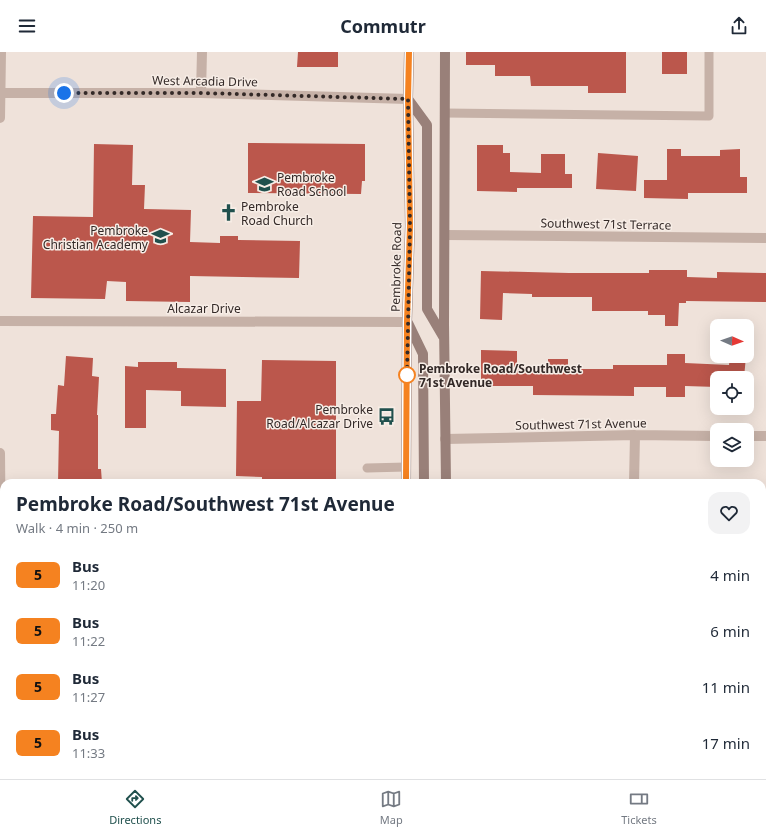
<!DOCTYPE html>
<meta charset="utf-8">
<style>
:root{--surface:#fff;--page:#f2f2f3;--text:#1f2937;--muted:#747a83;--line:#e0e1e3;--accent:#20504d}
body{margin:0;font-family:"Noto Sans",sans-serif;background:var(--page);color:var(--text);height:100vh;display:flex;flex-direction:column;font-size:15px;white-space:nowrap}
*{box-sizing:border-box;margin:0}
p{font-size:13px;color:var(--muted)}
.icon{flex:none;width:22px;height:22px;fill:none;stroke:currentColor;stroke-width:2;stroke-linecap:round;stroke-linejoin:round}
.map{position:relative;flex:1;overflow:hidden}
.panel{position:absolute;left:0px;top:427px;width:766px;height:300px;display:flex;flex-direction:column;background:var(--surface);border-radius:12px 12px 0 0;box-shadow:0 4px 16px #0002}
.panel>*{flex:none}
.badge{padding:0 8px;border-radius:6px;font-size:14px;line-height:26px}
.needle{width:26px;rotate:92deg}
.buttons{position:absolute;left:710px;top:267px;display:grid;gap:8px}
.buttons a{display:grid;place-items:center;width:44px;height:44px;border-radius:8px;background:var(--surface);box-shadow:0 4px 16px #0002;font-size:20px}
.you{position:absolute;width:20px;height:20px;margin:-10px;border:3px solid #fff;border-radius:50%;background:#1a73e8;box-shadow:0 0 0 6px #1a73e833}
.map>.badge{position:absolute;translate:-50% -50%;box-shadow:0 0 0 2px #fff}
.round{display:grid;place-items:center;flex:none;width:42px;height:42px;border-radius:12px;background:var(--page)}
.summary{display:flex;align-items:center;justify-content:space-between;height:68px;padding:0 16px}
h1{font-size:19px;font-weight:700;line-height:30px}
ul{padding:0;list-style:none}
li{display:flex;align-items:center;gap:12px;height:56px;padding:0 16px}
li div{flex:1}
li b{display:block;font-size:15px}
li em{font-style:normal}
li .badge{min-width:44px;font-weight:700;text-align:center}
header{display:flex;justify-content:space-between;align-items:center;height:52px;padding:0 16px;background:var(--surface);font-size:18px;font-weight:700}
.tabs{display:flex;justify-content:space-around;align-items:center;height:56px;border-top:1px solid var(--line);background:var(--surface);font-size:11px;color:var(--muted)}
.tabs a{display:grid;justify-items:center;gap:2px}
.tabs .on{color:var(--accent)}
.map>svg:first-child{display:block}
</style>
<header><svg class="icon" aria-label="menu" viewBox="0 0 24 24"><path d="M4 6h16M4 12h16M4 18h16"/></svg>Commutr<svg class="icon" aria-label="share" viewBox="0 0 24 24"><path d="M12 15V3M7 8l5-5 5 5M5 13v7h14v-7"/></svg></header>
<div class="map">
<svg width="766" height="727" viewBox="0 0 766 727">
<rect width="100%" height="100%" fill="#efe2da"/>
<path fill="#bb574c" d="M 298,0 L 338,0 L 338,15 L 297,15 Z
M 466,0 L 626,0 L 626,41 L 588,41 L 588,34 L 531,34 L 530,24 L 495,24 L 495,13 L 466,13 Z
M 662,0 L 687,0 L 687,22 L 662,22 Z
M 248,91 L 365,92 L 365,129 L 362,129 L 361,142 L 248,141 Z
M 94,92 L 133,93 L 132,133 L 145,133 L 144,157 L 191,158 L 190,190 L 220,191 L 220,184 L 238,184 L 238,188 L 300,189 L 299,226 L 190,224 L 190,250 L 126,249 L 126,230 L 107,229 L 105,247 L 31,246 L 33,164 L 93,165 Z
M 477,93 L 503,93 L 503,101 L 510,101 L 510,120 L 541,121 L 541,102 L 565,102 L 565,122 L 572,122 L 572,136 L 517,136 L 517,140 L 477,139 Z
M 667,97 L 681,97 L 681,104 L 720,104 L 720,98 L 740,97 L 740,125 L 747,125 L 747,141 L 688,141 L 688,147 L 644,146 L 644,128 L 667,128 Z
M 598,101 L 638,104 L 636,139 L 596,137 Z
M 649,218 L 687,218 L 687,225 L 717,226 L 717,220 L 766,221 L 766,250 L 686,249 L 686,251 L 679,251 L 678,274 L 665,274 L 665,263 L 648,263 L 648,259 L 592,259 L 592,245 L 532,245 L 532,242 L 503,241 L 502,268 L 480,267 L 481,219 L 569,221 L 649,221 Z
M 481,298 L 517,299 L 517,315 L 548,315 L 548,307 L 568,307 L 568,317 L 613,317 L 613,313 L 667,313 L 667,302 L 685,302 L 685,311 L 729,313 L 730,304 L 746,304 L 744,326 L 717,326 L 717,335 L 685,334 L 685,345 L 666,345 L 666,335 L 634,335 L 634,344 L 533,343 L 533,334 L 481,334 Z
M 66,304 L 93,306 L 92,324 L 99,325 L 97,363 L 98,363 L 98,417 L 101,417 L 102,431 L 58,431 L 59,379 L 51,378 L 51,362 L 56,362 L 58,333 L 64,334 Z
M 262,308 L 336,309 L 336,431 L 262,431 L 262,425 L 236,424 L 237,349 L 261,349 Z
M 138,310 L 177,310 L 177,316 L 226,317 L 226,355 L 181,354 L 181,339 L 146,338 L 146,376 L 125,376 L 125,314 L 138,315 Z"/>
<g fill="none" stroke-linecap="round" stroke-linejoin="round">
<path stroke="#c6b1a7" stroke-width="9" d="M 445,61 L 709,64 L 709,0
M 367,416 L 406,415
M 0,633 L 4,633
M 166,727 L 166,723"/>
<path stroke="#c6b1a7" stroke-width="10" d="M 1,41 L 201,41 L 408,47
M 201,41 L 202,0
M 0,66 L 1,0
M 445,183 L 766,186
M 0,269 L 407,270
M 747,384 L 766,384
M 445,387 L 635,383 L 717,384
M 0,401 L 1,505
M 634,431 L 635,383
M 633,727 L 633,723"/>
<path stroke="#998079" stroke-width="10" d="M 445,0 L 444,272 L 446,431
M 408,47 L 427,73 L 427,257 L 444,286
M 408,271 L 423,302 L 424,431
M 406,431 L 407,270 L 410,174 L 408,47 L 409,0
M 408,723 L 408,727
M 430,723 L 430,727
M 445,727 L 445,723"/>
</g>
<g fill="none" stroke-linecap="round" stroke-linejoin="round">
<defs>
<path id="line" d="M 406,431 L 407,270 L 410,174 L 408,47 L 409,0"/>
</defs>
<use href="#line" stroke="#fff" stroke-width="9"/>
<use href="#line" stroke="#f58220" stroke-width="6"/>
<path stroke="#332927" stroke-width="4" stroke-dasharray="0 7.2" d="M 64,41 L 201,41 L 408,47 L 410,174 L 407,324 L 407,323"/>
</g>
<defs>
<symbol id="school-bare" viewBox="-9 -9 18 18"><path d="M0-5L7-2L0 1L-7-2ZM-4 1L0 2.5L4 1V4Q0 6-4 4Z" fill="#20504d" stroke="#f7ede6" stroke-width="2.5" paint-order="stroke"/></symbol>
<symbol id="church-bare" viewBox="-9 -9 18 18"><path d="M-1.2-6h2.4v3.5h3.3v2.4h-3.3V6h-2.4V-.1h-3.3v-2.4h3.3Z" fill="#20504d" stroke="#f7ede6" stroke-width="2.5" paint-order="stroke"/></symbol>
<symbol id="bus-bare" viewBox="-9 -9 18 18"><path d="M-5-6H5V4H4V6H2V4H-2V6H-4V4H-5ZM-3.5-4V0h7V-4ZM-3.5 1.2v1.5H-2V1.2ZM2 1.2v1.5H3.5V1.2Z" fill="#20504d" stroke="#f7ede6" stroke-width="2.5" paint-order="stroke"/></symbol>
</defs>
<g fill-rule="evenodd">
<use href="#school-bare" x="252" y="120" width="25" height="25"/>
<use href="#church-bare" x="216" y="148" width="25" height="25"/>
<use href="#school-bare" x="148" y="172" width="25" height="25"/>
<use href="#bus-bare" x="374" y="352" width="25" height="25"/>
</g>
<circle fill="#fff" stroke="#f58220" stroke-width="2" cx="407" cy="323" r="8"/>
<g text-anchor="middle" dominant-baseline="central" stroke-width="3" stroke-linejoin="round" paint-order="stroke">
<g font-size="12" fill="#332927" stroke="#f7ede6">
<text transform="translate(205 29) rotate(1)">West Arcadia Drive</text>
<text transform="translate(606 172) rotate(1)">Southwest 71st Terrace</text>
<text transform="translate(396 215) rotate(-89)">Pembroke Road</text>
<text x="204" y="256">Alcazar Drive</text>
<text transform="translate(581 372) rotate(-1)">Southwest 71st Avenue</text>
</g>
<g font-size="12" fill="#332927" stroke="#f7ede6" text-anchor="start">
<text x="277" y="125">Pembroke<tspan x="277" dy="14">Road School</tspan></text>
<text x="241" y="154">Pembroke<tspan x="241" dy="14">Road Church</tspan></text>
<text x="148" y="178" text-anchor="end">Pembroke<tspan x="148" dy="14">Christian Academy</tspan></text>
<text x="373" y="357" text-anchor="end">Pembroke<tspan x="373" dy="14">Road/Alcazar Drive</tspan></text>
</g>
<g font-size="12" font-weight="bold" fill="#332927" stroke="#f7ede6" text-anchor="start">
<text x="419" y="316">Pembroke Road/Southwest<tspan x="419" dy="14">71st Avenue</tspan></text>
</g>
</g>
</svg>
<div class="buttons">
<a><svg class="needle" viewBox="-14 -14 28 28"><path d="M0-13l5 13h-10z" fill="#e53935"/><path d="M0 13l5-13h-10z" fill="#747a83"/></svg></a>
<a><svg class="icon" aria-label="locate" viewBox="0 0 24 24"><circle cx="12" cy="12" r="6"/><path d="M12 2v4M12 18v4M2 12h4M18 12h4"/></svg></a>
<a><svg class="icon" aria-label="layers" viewBox="0 0 24 24"><path d="M12 4l9 5-9 5-9-5zM3 14l9 5 9-5"/></svg></a>
</div>
<div class="you" style="left:64px;top:41px"></div>
<section class="panel">
<div class="summary"><div><h1>Pembroke Road/Southwest 71st Avenue</h1><p>Walk · 4 min · 250 m</p></div><a class="round"><svg class="icon" aria-label="heart" viewBox="0 0 24 24"><path d="M12 20l-8-8c-3-5 5-10 8-4 3-6 11-1 8 4z"/></svg></a></div>
<ul>
<li><span class="badge" style="background:#f58220;color:#111">5</span><div><b>Bus</b><p>11:20</p></div><em>4 min</em></li>
<li><span class="badge" style="background:#f58220;color:#111">5</span><div><b>Bus</b><p>11:22</p></div><em>6 min</em></li>
<li><span class="badge" style="background:#f58220;color:#111">5</span><div><b>Bus</b><p>11:27</p></div><em>11 min</em></li>
<li><span class="badge" style="background:#f58220;color:#111">5</span><div><b>Bus</b><p>11:33</p></div><em>17 min</em></li>
</ul>
</section>
</div>
<nav class="tabs">
<a class="on"><svg class="icon" aria-label="directions" viewBox="0 0 24 24"><path d="M12 3l9 9-9 9-9-9zM9 14v-3h6M13 9l2 2-2 2"/></svg>Directions</a>
<a><svg class="icon" aria-label="map" viewBox="0 0 24 24"><path d="M3 6l6-2 6 2 6-2v14l-6 2-6-2-6 2zM9 4v14M15 6v14"/></svg>Map</a>
<a><svg class="icon" aria-label="tickets" viewBox="0 0 24 24"><path d="M3 7h18v10H3zM15 7v10"/></svg>Tickets</a>
</nav>
